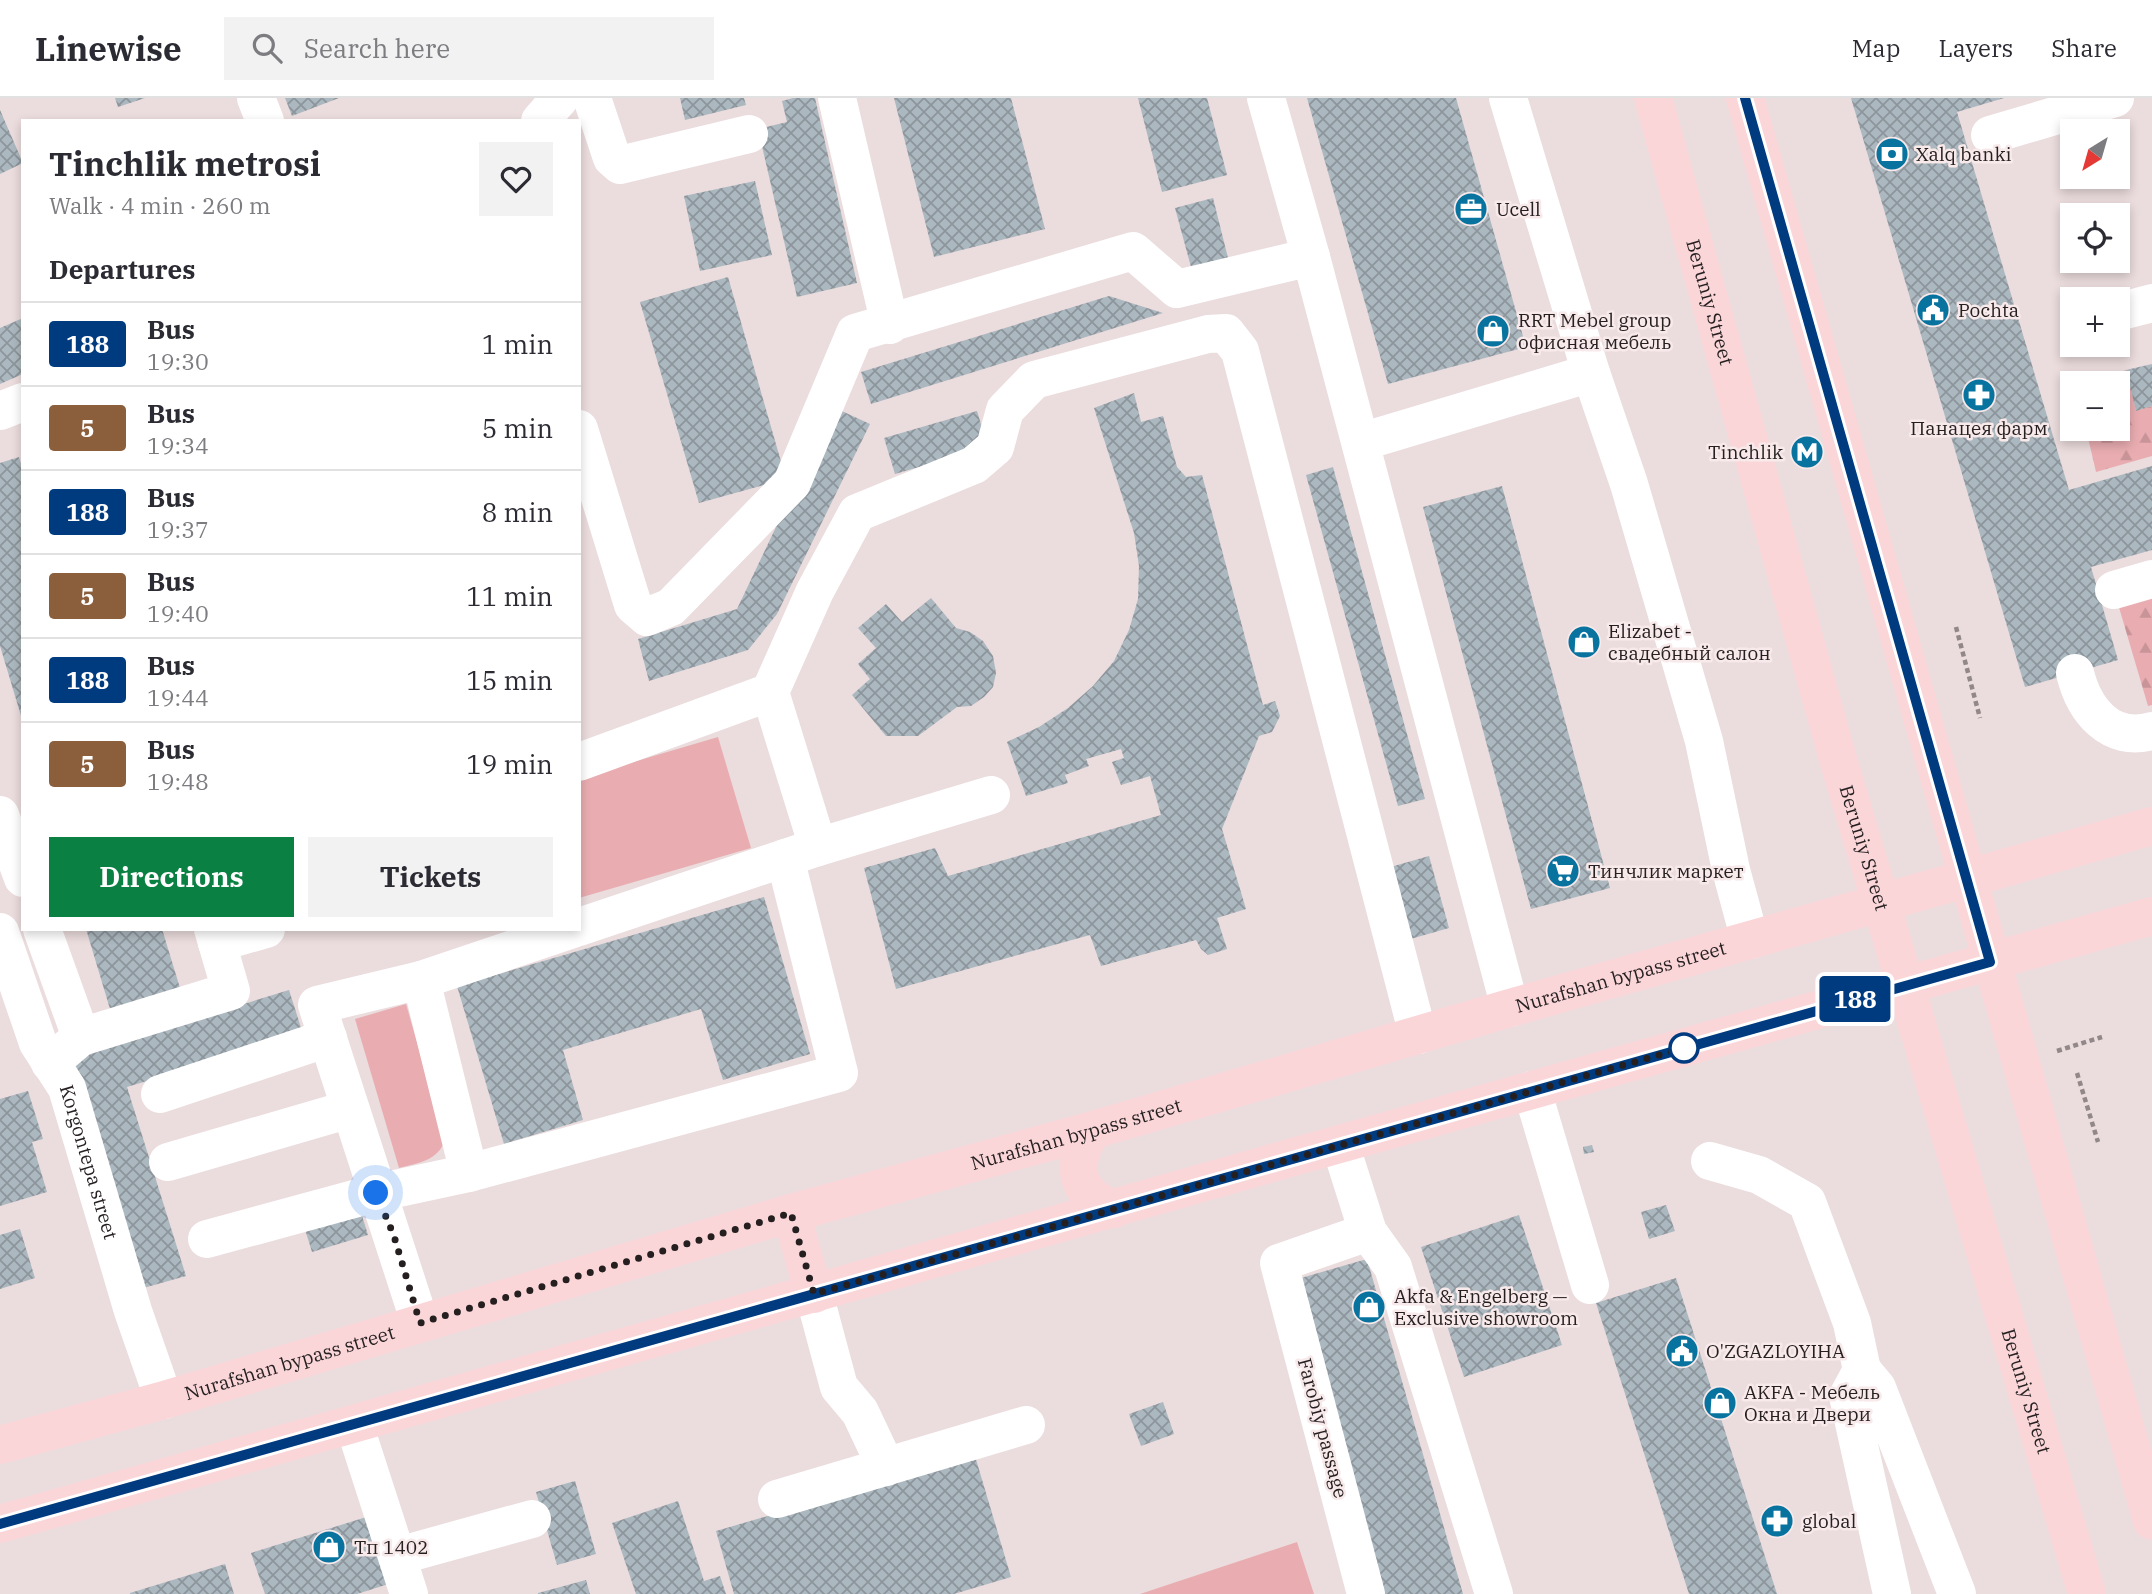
<!DOCTYPE html>
<meta charset="utf-8">
<style>
:root{--surface:#fff;--page:#f2f2f3;--text:#2b2b33;--muted:#7c7c81;--line:#e1e1e2;--accent:#0b8043}
body{margin:0;font-family:"IBM Plex Serif",serif;background:var(--page);color:var(--text);height:100vh;display:flex;flex-direction:column;font-size:26px;white-space:nowrap}
*{box-sizing:border-box;margin:0}
p{font-size:23px;color:var(--muted)}
.icon{flex:none;width:38px;height:38px;fill:none;stroke:currentColor;stroke-width:2;stroke-linecap:round;stroke-linejoin:round}
.map{position:relative;flex:1;overflow:hidden}
.panel{position:absolute;left:21px;top:21px;width:560px;height:812px;display:flex;flex-direction:column;background:var(--surface);border-radius:0px;box-shadow:0 4px 10px #0003}
.panel>*{flex:none}
.badge{padding:0 14px;border-radius:5px;font-size:24px;line-height:46px}
.needle{width:46px;rotate:217deg}
.buttons{position:absolute;left:2060px;top:21px;display:grid;gap:14px}
.buttons a{display:grid;place-items:center;width:70px;height:70px;border-radius:0px;background:var(--surface);box-shadow:0 4px 10px #0003;font-size:35px}
.you{position:absolute;width:35px;height:35px;margin:-18px;border:5px solid #fff;border-radius:50%;background:#1a73e8;box-shadow:0 0 0 10px #1a73e833}
.map>.badge{position:absolute;translate:-50% -50%;box-shadow:0 0 0 4px #fff}
h2{padding:0 28px;font-size:26px;line-height:63px}
.round{display:grid;place-items:center;flex:none;width:74px;height:74px;border-radius:0px;background:var(--page)}
.head{display:flex;align-items:center;justify-content:space-between;height:119px;padding:0 28px}
h1{font-size:33px;font-weight:700;line-height:52px}
.cta{display:flex;gap:14px;margin-top:auto;padding:14px 28px}
.cta a{flex:1;height:80px;border-radius:0px;background:var(--accent);color:#fff;font-size:28px;font-weight:700;line-height:80px;text-align:center}
.cta a+a{background:var(--page);color:var(--text)}
ul{padding:0;list-style:none}
li{display:flex;align-items:center;gap:21px;height:84px;padding:0 28px;border-top:2px solid var(--line)}
li div{flex:1}
li b{display:block;font-size:26px}
li em{font-style:normal}
li .badge{min-width:77px;font-weight:700;text-align:center}
header{display:flex;align-items:center;gap:42px;box-sizing:border-box;height:98px;padding:0 35px;background:var(--surface);border-bottom:2px solid var(--line)}
header strong{font-size:33px}
nav{display:flex;gap:38px;margin-inline-start:auto;font-size:24px}
.search{width:490px;height:63px;background:var(--page);display:flex;align-items:center;gap:18px;box-sizing:border-box;padding:0 24px;border-radius:0px;color:var(--muted);font-size:26px}
.map>svg:first-child{display:block}
</style>
<header>
<strong>Linewise</strong>
<div class="search"><svg class="icon" aria-label="search" viewBox="0 0 24 24"><circle cx="10" cy="10" r="6"/><path d="M15 15l6 6"/></svg>Search here</div>
<nav><a>Map</a><a>Layers</a><a>Share</a></nav>
</header>
<div class="map">
<svg width="2152" height="1496" viewBox="0 0 2152 1496">
<defs>
<pattern id="forest-firs" width="22" height="20" patternUnits="userSpaceOnUse" patternTransform="scale(1.75)"><rect width="22" height="20" fill="#e9adb1"/><path d="M5 1l3.5 6h-7zM16 11l3.5 6h-7z" fill="#c89498"/></pattern>
<pattern id="building-cross-hatch" width="8" height="8" patternUnits="userSpaceOnUse" patternTransform="scale(1.75)"><rect width="8" height="8" fill="#acb8bf"/><path d="M0 0l8 8M0 8l8-8" fill="none" stroke="#8c959b"/></pattern>
</defs>
<rect width="100%" height="100%" fill="#ebdcdd"/>
<path fill="#e9adb1" d="M 718,639 L 751,750 L 579,800 L 579,680 Z
M 406,906 L 445,1042 C 438,1063 418,1065 399,1070 L 355,921 Z
M 1297,1444 L 1314,1496 L 1140,1496 Z"/>
<path fill="url(#forest-firs)" d="M 2126,272 L 2136,312 L 2152,308 L 2152,358 L 2096,374 L 2086,331 L 2118,331 L 2118,285 L 2090,285 Z
M 2152,496 L 2152,607 L 2148,608 L 2118,506 Z"/>
<path fill="url(#building-cross-hatch)" d="M 115,0 L 145,0 L 118,9 Z
M 285,0 L 339,0 L 292,18 Z
M 680,0 L 744,0 L 746,7 L 685,22 Z
M 793,0 L 815,0 L 857,185 L 797,199 L 758,31 L 787,24 L 782,3 Z
M 894,0 L 1011,0 L 1045,131 L 934,159 Z
M 1138,0 L 1207,0 L 1227,77 L 1162,94 Z
M 1307,0 L 1456,0 L 1526,249 L 1388,286 Z
M 1851,0 L 2004,0 L 1957,14 L 2069,392 L 2152,368 L 2152,452 L 2091,469 L 2118,562 L 2025,589 Z
M 0,12 L 23,65 L 0,76 Z
M 755,83 L 772,157 L 700,173 L 684,98 Z
M 1213,100 L 1228,160 L 1191,169 L 1175,110 Z
M 728,179 L 786,381 L 699,405 L 640,204 Z
M 1109,198 L 1163,215 L 871,306 L 861,274 Z
M 23,220 L 23,276 L 0,286 L 0,230 Z
M 2152,266 L 2152,308 L 2136,313 L 2126,272 Z
M 1134,295 L 1141,324 L 1163,318 L 1177,369 L 1186,379 L 1202,377 L 1263,607 L 1275,603 L 1280,618 L 1272,634 L 1259,638 L 1222,731 L 1246,811 L 1217,820 L 1227,851 L 1208,857 L 1201,851 L 1196,842 L 1101,868 L 1090,837 L 896,891 L 864,770 L 935,750 L 948,778 L 1161,717 L 1150,678 L 1121,687 L 1112,664 L 1124,660 L 1121,651 L 1086,661 L 1089,668 L 1065,677 L 1068,685 L 1026,698 L 1007,644 L 1039,629 L 1068,610 L 1093,588 L 1114,563 L 1129,532 L 1138,501 L 1139,468 L 1134,435 L 1094,310 Z
M 833,309 L 870,326 L 777,516 L 748,552 L 649,583 L 638,541 L 737,511 Z
M 977,313 L 988,349 L 895,376 L 884,340 Z
M 19,359 L 23,372 L 22,621 L 0,548 L 0,365 Z
M 1333,369 L 1425,701 L 1398,708 L 1306,377 Z
M 1502,388 L 1610,790 L 1531,811 L 1423,409 Z
M 931,500 L 956,530 L 970,534 L 983,543 L 993,558 L 996,575 L 993,589 L 984,599 L 971,608 L 957,609 L 918,638 L 886,638 L 852,597 L 870,581 L 858,566 L 876,550 L 858,530 L 886,506 L 902,524 Z
M 1429,758 L 1449,830 L 1407,842 L 1387,770 Z
M 764,799 L 810,956 L 723,982 L 701,911 L 563,952 L 583,1022 L 504,1046 L 457,888 Z
M 86,831 L 162,831 L 180,890 L 110,911 Z
M 289,892 L 303,936 L 127,989 L 186,1178 L 140,1191 L 69,960 Z
M 28,993 L 43,1041 L 32,1044 L 47,1094 L 0,1108 L 0,1001 Z
M 1592,1047 L 1594,1054 L 1584,1056 L 1583,1049 Z
M 1666,1107 L 1675,1133 L 1649,1141 L 1641,1114 Z
M 360,1111 L 368,1137 L 312,1154 L 304,1128 Z
M 1519,1117 L 1562,1247 L 1464,1279 L 1421,1149 Z
M 20,1131 L 35,1180 L 0,1191 L 0,1137 Z
M 1367,1161 L 1463,1496 L 1384,1496 L 1294,1182 Z
M 1676,1180 L 1777,1496 L 1689,1496 L 1596,1205 Z
M 1163,1304 L 1174,1336 L 1141,1348 L 1129,1316 Z
M 975,1358 L 1011,1479 L 954,1496 L 734,1496 L 716,1433 Z
M 575,1383 L 596,1456 L 557,1467 L 536,1394 Z
M 678,1403 L 704,1483 L 720,1478 L 726,1496 L 636,1496 L 612,1425 Z
M 376,1416 L 398,1483 L 357,1496 L 265,1496 L 251,1455 Z
M 225,1466 L 234,1496 L 130,1496 L 130,1495 Z
M 586,1482 L 590,1496 L 538,1496 L 538,1495 Z"/>
<g fill="none" stroke-linecap="round" stroke-linejoin="round">
<path stroke="#938889" stroke-width="4.5" stroke-dasharray="5 3.5" stroke-linecap="butt" d="M 1956,529 L 1980,620
M 2057,953 L 2102,939
M 2077,975 L 2098,1044"/>
<g stroke="#fff" stroke-width="38">
<path d="M 256,0 L 265,23"/>
<path d="M 592,0 L 612,60 L 620,67 L 749,36"/>
<path d="M 837,0 L 890,227"/>
<path d="M 1266,0 L 1311,159"/>
<path d="M 1508,0 L 1591,275 L 1629,386 L 1704,643 L 1731,772 L 1750,842"/>
<path d="M 540,23 L 560,0"/>
<path d="M 1990,37 L 2115,0"/>
<path d="M 2118,214 L 2152,205"/>
<path d="M 0,313 L 23,304"/>
<path d="M 579,331 L 633,507 L 647,519 L 671,509 L 792,385 L 855,235 L 1133,153 L 1177,191 L 1311,159 L 1510,910"/>
<path d="M 1361,344 L 1591,275"/>
<path d="M 2114,492 L 2152,481"/>
<path d="M 2075,575 C 2084,612 2110,645 2152,633"/>
<path d="M 579,664 L 770,594"/>
<path d="M 0,717 L 23,780"/>
<path d="M 818,749 L 770,594 L 815,493 L 857,415 L 974,367 L 995,349 L 1005,312 L 1034,282 L 1208,236 L 1226,235 L 1240,253 L 1418,937"/>
<path d="M 579,829 L 818,749 L 991,697"/>
<path d="M 42,831 L 81,939"/>
<path id="s1" d="M 0,834 L 38,945 L 67,990 L 133,1213 L 164,1302"/>
<path d="M 217,845 L 266,831"/>
<path d="M 50,965 L 81,939 L 231,893 L 213,831"/>
<path d="M 1532,992 L 1590,1187"/>
<path d="M 160,996 L 328,940"/>
<path d="M 1340,1046 L 1368,1134 L 1393,1169 L 1494,1496"/>
<path d="M 1710,1063 L 1759,1077 L 1807,1104 L 1852,1225 L 1862,1272"/>
<path d="M 168,1064 L 350,1011"/>
<path d="M 469,1075 L 839,975 L 785,760"/>
<path d="M 207,1141 L 376,1095 L 469,1075 L 421,882"/>
<path d="M 814,1196 L 839,1289 L 860,1314 L 886,1369"/>
<path d="M 420,1225 L 317,907 L 421,882 L 573,831"/>
<path d="M 354,1326 L 409,1496"/>
<path d="M 777,1401 L 1026,1327"/>
<path d="M 398,1458 L 532,1421"/>
<path d="M 1366,1496 L 1279,1165 L 1368,1134"/>
<path d="M 1892,1496 L 1848,1298 L 1862,1272 L 1877,1290 L 1957,1496"/>
</g>
<g stroke="#fad6d9" stroke-width="38">
<path id="s2" d="M 1653,0 L 1838,661 L 2087,1496"/>
<path d="M 1745,0 L 2152,1423"/>
<path d="M 1093,1032 C 1070,1065 1073,1095 1114,1111"/>
<path d="M 791,1115 L 814,1196"/>
<path id="s3" d="M 0,1347 L 164,1302 L 791,1115 L 1093,1032 L 1510,910 L 2152,728"/>
<path d="M 0,1426 L 1279,1063 L 2152,818"/>
</g>
</g>
<g fill="none" stroke-linecap="round" stroke-linejoin="round">
<defs>
<path id="line" d="M 0,1426 L 1990,864 L 1745,0"/>
</defs>
<use href="#line" stroke="#fff" stroke-width="16"/>
<use href="#line" stroke="#003b80" stroke-width="10"/>
<path stroke="#251f20" stroke-width="7" stroke-dasharray="0 12.6" d="M 376,1095 L 394,1138 L 420,1225 L 791,1115 L 814,1196 L 1684,950"/>
</g>
<defs>
<symbol id="bank-disc" viewBox="-11 -11 22 22"><circle r="9.5" fill="#08739f" stroke="#f8e9ea"/><path d="M-6-4H6V4H-6ZM0-2.3a2.3 2.3 0 1 0 0 4.6a2.3 2.3 0 1 0 0-4.6Z" fill="#fff"/></symbol>
<symbol id="office-disc" viewBox="-11 -11 22 22"><circle r="9.5" fill="#08739f" stroke="#f8e9ea"/><path d="M-6-3h4V-5.5h4V-3h4V5H-6ZM-1-4.5V-3h2v-1.5ZM-6 0V1H6V0Z" fill="#fff"/></symbol>
<symbol id="civic-disc" viewBox="-11 -11 22 22"><circle r="9.5" fill="#08739f" stroke="#f8e9ea"/><path d="M-.6-6.5H3V-4.5H.6V-3L4-1V1h2V6H-6V1h2V-1L-.6-3ZM-1.2 2.5V6h2.4V2.5Z" fill="#fff"/></symbol>
<symbol id="shop-disc" viewBox="-11 -11 22 22"><circle r="9.5" fill="#08739f" stroke="#f8e9ea"/><path d="M-5-2.5h2.3a2.7 3.5 0 0 1 5.4 0H5L5.5 6h-11ZM-1.5-2.5h3a1.5 2.3 0 0 0-3 0Z" fill="#fff"/></symbol>
<symbol id="pharmacy-disc" viewBox="-11 -11 22 22"><circle r="9.5" fill="#08739f" stroke="#f8e9ea"/><path d="M-2-6h4v4h4v4h-4v4h-4v-4h-4v-4h4Z" fill="#fff"/></symbol>
<symbol id="metro-disc" viewBox="-11 -11 22 22"><circle r="9.5" fill="#08739f" stroke="#f8e9ea"/><path d="M-5.5 5V-5H-3L0 0L3-5H5.5V5H3V-.5L0 4L-3-.5V5Z" fill="#fff"/></symbol>
<symbol id="supermarket-disc" viewBox="-11 -11 22 22"><circle r="9.5" fill="#08739f" stroke="#f8e9ea"/><path d="M-6-5.5h2.5l.6 2H6L4.5 2H-2.5L-4.4-4H-6ZM-1.5 3.2a1.3 1.3 0 1 0 .1 0ZM3 3.2a1.3 1.3 0 1 0 .1 0Z" fill="#fff"/></symbol>
</defs>
<g fill-rule="evenodd">
<use href="#bank-disc" x="1873" y="37" width="38" height="38"/>
<use href="#office-disc" x="1452" y="92" width="38" height="38"/>
<use href="#civic-disc" x="1914" y="193" width="38" height="38"/>
<use href="#shop-disc" x="1474" y="214" width="38" height="38"/>
<use href="#pharmacy-disc" x="1960" y="278" width="38" height="38"/>
<use href="#metro-disc" x="1788" y="335" width="38" height="38"/>
<use href="#shop-disc" x="1565" y="525" width="38" height="38"/>
<use href="#supermarket-disc" x="1544" y="754" width="38" height="38"/>
<use href="#shop-disc" x="1350" y="1190" width="38" height="38"/>
<use href="#civic-disc" x="1663" y="1234" width="38" height="38"/>
<use href="#shop-disc" x="1701" y="1286" width="38" height="38"/>
<use href="#pharmacy-disc" x="1758" y="1404" width="38" height="38"/>
<use href="#shop-disc" x="310" y="1430" width="38" height="38"/>
</g>
<circle fill="#fff" stroke="#003b80" stroke-width="3.5" cx="1684" cy="950" r="14"/>
<g text-anchor="middle" dominant-baseline="central" stroke-width="5" stroke-linejoin="round" paint-order="stroke">
<g font-size="19" fill="#251f20" stroke="#f8e9ea" text-anchor="start">
<text x="1916" y="56">Xalq banki</text>
<text x="1496" y="111">Ucell</text>
<text x="1958" y="212">Pochta</text>
<text x="1518" y="222">RRT Mebel group<tspan x="1518" dy="22">офисная мебель</tspan></text>
<text x="1979" y="330" text-anchor="middle">Панацея фарм</text>
<text x="1783" y="354" text-anchor="end">Tinchlik</text>
<text x="1608" y="533">Elizabet -<tspan x="1608" dy="22">свадебный салон</tspan></text>
<text x="1588" y="773">Тинчлик маркет</text>
<text x="1394" y="1198">Akfa &amp; Engelberg —<tspan x="1394" dy="22">Exclusive showroom</tspan></text>
<text x="1706" y="1253">O'ZGAZLOYIHA</text>
<text x="1744" y="1294">AKFA - Мебель<tspan x="1744" dy="22">Окна и Двери</tspan></text>
<text x="1802" y="1423">global</text>
<text x="354" y="1449">Тп 1402</text>
</g>
<g font-size="19" fill="#251f20" stroke="#f8e9ea">
<text stroke="none"><textPath href="#s2" startOffset="212">Beruniy Street</textPath></text>
<text stroke="none"><textPath href="#s2" startOffset="779">Beruniy Street</textPath></text>
<text stroke="none"><textPath href="#s3" startOffset="1687">Nurafshan bypass street</textPath></text>
<text stroke="none"><textPath href="#s3" startOffset="1120">Nurafshan bypass street</textPath></text>
<text stroke="none"><textPath href="#s1" startOffset="248">Korgontepa street</textPath></text>
<text stroke="none"><textPath href="#s3" startOffset="301">Nurafshan bypass street</textPath></text>
<text stroke="none"><textPath href="#s2" startOffset="1346">Beruniy Street</textPath></text>
<text transform="translate(1323 1330) rotate(75)">Farobiy passage</text>
</g>
</g>
</svg>
<div class="buttons">
<a><svg class="needle" viewBox="-14 -14 28 28"><path d="M0-13l5 13h-10z" fill="#e53935"/><path d="M0 13l5-13h-10z" fill="#7c7c81"/></svg></a>
<a><svg class="icon" aria-label="locate" viewBox="0 0 24 24"><circle cx="12" cy="12" r="6"/><path d="M12 2v4M12 18v4M2 12h4M18 12h4"/></svg></a>
<a>+</a>
<a>−</a>
</div>
<div class="you" style="left:376px;top:1095px"></div>
<b class="badge" style="left:1855px;top:901px;background:#003b80;color:#fff">188</b>
<section class="panel">
<div class="head"><div><h1>Tinchlik metrosi</h1><p>Walk · 4 min · 260 m</p></div><a class="round"><svg class="icon" aria-label="heart" viewBox="0 0 24 24"><path d="M12 20l-8-8c-3-5 5-10 8-4 3-6 11-1 8 4z"/></svg></a></div>
<h2>Departures</h2>
<ul>
<li><span class="badge" style="background:#003b80;color:#fff">188</span><div><b>Bus</b><p>19:30</p></div><em>1 min</em></li>
<li><span class="badge" style="background:#8b5e3c;color:#fff">5</span><div><b>Bus</b><p>19:34</p></div><em>5 min</em></li>
<li><span class="badge" style="background:#003b80;color:#fff">188</span><div><b>Bus</b><p>19:37</p></div><em>8 min</em></li>
<li><span class="badge" style="background:#8b5e3c;color:#fff">5</span><div><b>Bus</b><p>19:40</p></div><em>11 min</em></li>
<li><span class="badge" style="background:#003b80;color:#fff">188</span><div><b>Bus</b><p>19:44</p></div><em>15 min</em></li>
<li><span class="badge" style="background:#8b5e3c;color:#fff">5</span><div><b>Bus</b><p>19:48</p></div><em>19 min</em></li>
</ul>
<div class="cta"><a>Directions</a><a>Tickets</a></div>
</section>
</div>
